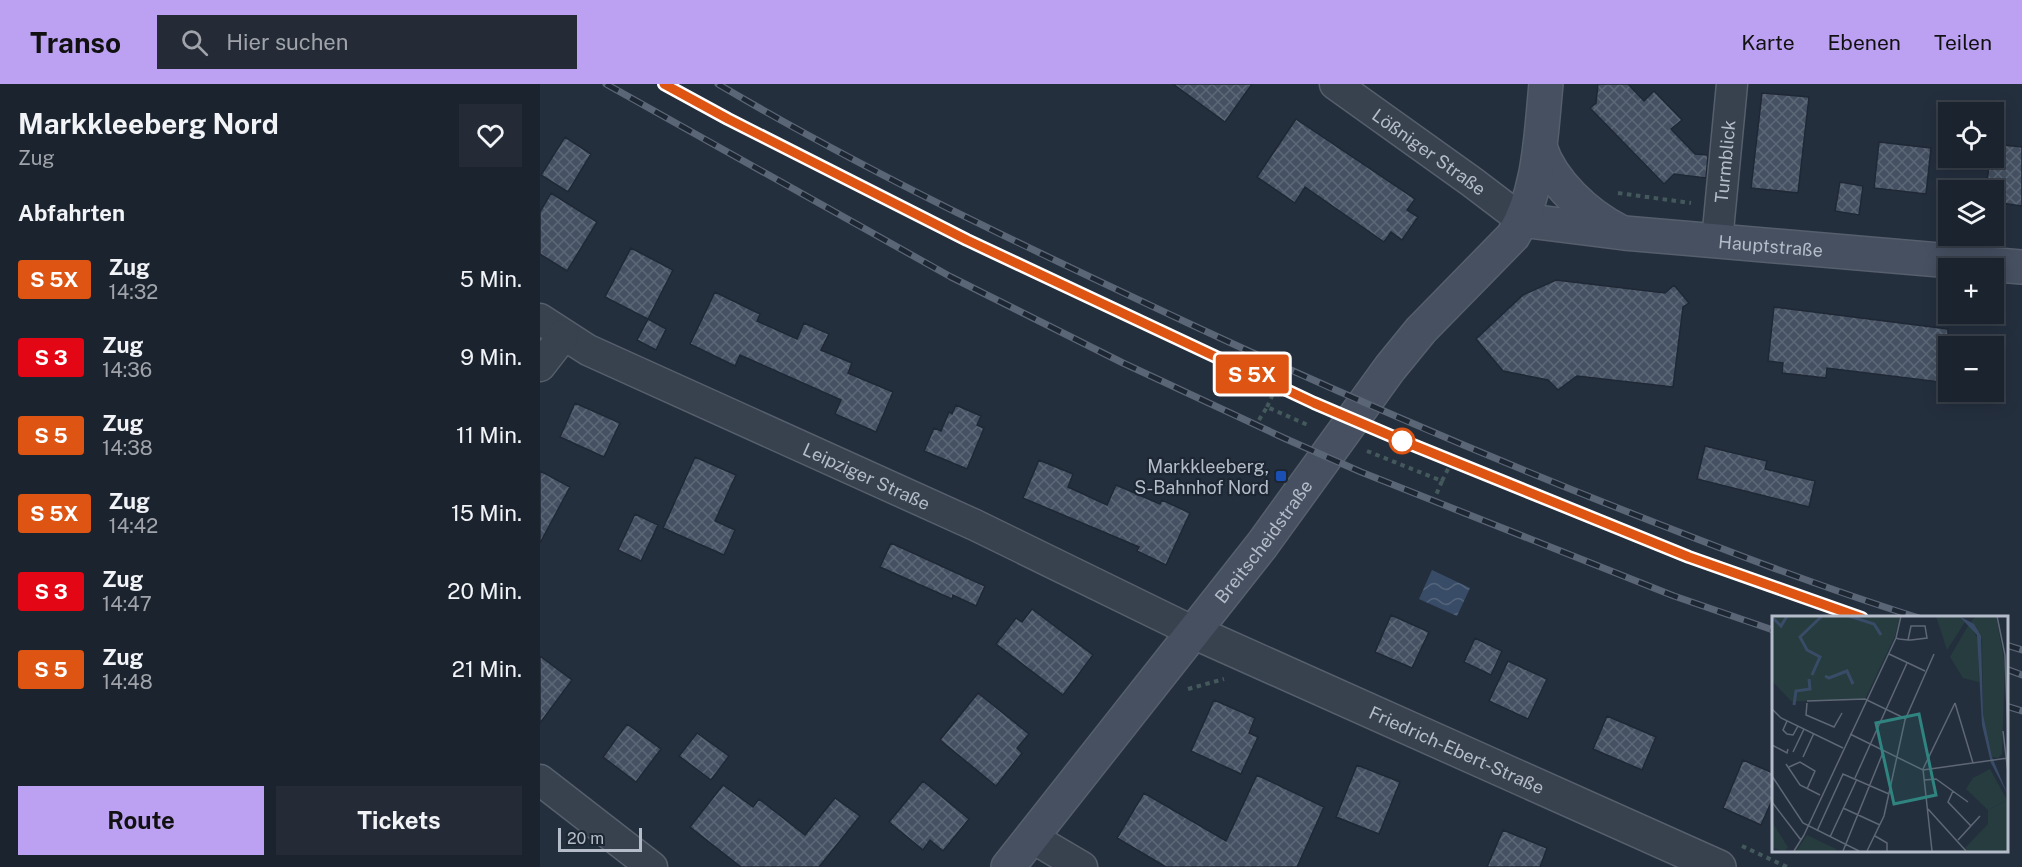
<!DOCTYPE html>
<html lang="de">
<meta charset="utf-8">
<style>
:root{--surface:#1b232e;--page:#242b36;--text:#f1f3f6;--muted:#a0a4aa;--line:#39404a;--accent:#bca0f2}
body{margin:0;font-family:"Public Sans",sans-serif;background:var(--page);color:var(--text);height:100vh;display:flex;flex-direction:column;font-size:22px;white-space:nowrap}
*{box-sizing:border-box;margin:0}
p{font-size:20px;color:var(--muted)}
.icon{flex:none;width:33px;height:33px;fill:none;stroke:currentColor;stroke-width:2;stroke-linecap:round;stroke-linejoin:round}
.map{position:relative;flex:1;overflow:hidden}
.side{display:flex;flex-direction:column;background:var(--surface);width:540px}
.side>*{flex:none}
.badge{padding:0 12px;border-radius:4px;font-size:21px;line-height:39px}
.tools{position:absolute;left:1398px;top:18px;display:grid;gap:12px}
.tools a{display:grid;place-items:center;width:66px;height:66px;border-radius:0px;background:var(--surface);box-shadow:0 3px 15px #0003,0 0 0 2px var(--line);font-size:30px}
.scale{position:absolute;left:18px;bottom:15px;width:84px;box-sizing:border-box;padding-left:6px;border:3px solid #b4bcc9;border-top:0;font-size:16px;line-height:21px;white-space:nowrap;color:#b4bcc9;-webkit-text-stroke:4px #1d2633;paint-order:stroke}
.map>.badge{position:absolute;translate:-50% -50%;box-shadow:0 0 0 3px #fff}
h2{padding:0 18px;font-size:22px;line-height:54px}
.round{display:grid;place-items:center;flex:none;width:63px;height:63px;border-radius:0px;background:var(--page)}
.head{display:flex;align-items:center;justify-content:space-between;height:102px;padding:0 18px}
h1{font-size:28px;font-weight:700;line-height:45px}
.action{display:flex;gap:12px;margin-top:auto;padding:12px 18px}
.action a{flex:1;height:69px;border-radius:0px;background:var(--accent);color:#111;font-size:24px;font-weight:700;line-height:69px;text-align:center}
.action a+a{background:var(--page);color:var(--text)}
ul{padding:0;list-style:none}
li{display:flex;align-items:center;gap:18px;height:78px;padding:0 18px}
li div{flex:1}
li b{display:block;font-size:22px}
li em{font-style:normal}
li .badge{min-width:66px;font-weight:700;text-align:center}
header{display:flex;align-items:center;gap:36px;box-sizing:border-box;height:84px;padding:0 30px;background:var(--accent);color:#111}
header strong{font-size:28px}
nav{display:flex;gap:33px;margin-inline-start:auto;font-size:21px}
.search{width:420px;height:54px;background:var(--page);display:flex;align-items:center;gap:15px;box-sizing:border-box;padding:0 21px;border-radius:0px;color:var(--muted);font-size:22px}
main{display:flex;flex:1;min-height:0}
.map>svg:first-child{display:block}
</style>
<header>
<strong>Transo</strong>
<div class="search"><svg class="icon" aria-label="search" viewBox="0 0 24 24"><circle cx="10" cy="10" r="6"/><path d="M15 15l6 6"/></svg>Hier suchen</div>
<nav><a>Karte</a><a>Ebenen</a><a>Teilen</a></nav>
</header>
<main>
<section class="side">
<div class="head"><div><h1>Markkleeberg Nord</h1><p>Zug</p></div><a class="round"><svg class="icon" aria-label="heart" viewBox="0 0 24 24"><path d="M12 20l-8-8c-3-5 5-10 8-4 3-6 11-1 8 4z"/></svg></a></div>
<h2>Abfahrten</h2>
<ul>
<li><span class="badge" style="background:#dd5413;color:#fff">S 5X</span><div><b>Zug</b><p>14:32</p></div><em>5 Min.</em></li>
<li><span class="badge" style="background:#e30614;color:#fff">S 3</span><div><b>Zug</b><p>14:36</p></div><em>9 Min.</em></li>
<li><span class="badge" style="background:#dd5413;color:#fff">S 5</span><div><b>Zug</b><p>14:38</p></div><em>11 Min.</em></li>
<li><span class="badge" style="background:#dd5413;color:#fff">S 5X</span><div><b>Zug</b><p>14:42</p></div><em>15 Min.</em></li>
<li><span class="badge" style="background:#e30614;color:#fff">S 3</span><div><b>Zug</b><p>14:47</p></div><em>20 Min.</em></li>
<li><span class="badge" style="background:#dd5413;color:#fff">S 5</span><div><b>Zug</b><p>14:48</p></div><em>21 Min.</em></li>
</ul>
<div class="action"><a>Route</a><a>Tickets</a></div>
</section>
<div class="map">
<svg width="1482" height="783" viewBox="0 0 1482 783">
<defs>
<pattern id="water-waves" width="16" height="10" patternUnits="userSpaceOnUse" patternTransform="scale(1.5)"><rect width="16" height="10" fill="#394c67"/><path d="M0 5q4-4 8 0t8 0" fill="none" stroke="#53647b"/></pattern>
<pattern id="building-cross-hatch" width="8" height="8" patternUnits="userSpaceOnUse" patternTransform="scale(1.5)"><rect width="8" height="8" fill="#455162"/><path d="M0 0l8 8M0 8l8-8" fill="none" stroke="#5d6877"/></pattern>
</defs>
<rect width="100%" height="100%" fill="#242f3e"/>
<path fill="url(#water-waves)" d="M 892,486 L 930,504 L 917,532 L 879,515 Z"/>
<path fill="url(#building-cross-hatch)" stroke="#1f2835" stroke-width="1.5" d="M 633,0 L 712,0 L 685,38 Z
M 1058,0 L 1088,0 L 1104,17 L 1114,7 L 1142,36 L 1131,45 L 1155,70 L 1168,71 L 1166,94 L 1134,90 L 1124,100 L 1050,24 L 1056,19 Z
M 1222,9 L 1269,13 L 1258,109 L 1211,104 Z
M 756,35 L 875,115 L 867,126 L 878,133 L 862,156 L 851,148 L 844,158 L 765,103 L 755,119 L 717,93 Z
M 25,53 L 51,70 L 28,108 L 1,91 Z
M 1339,58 L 1391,64 L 1386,110 L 1334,104 Z
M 1454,60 L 1482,63 L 1482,122 L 1454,118 L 1454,106 L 1446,106 L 1450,74 L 1454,74 Z
M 1300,98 L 1323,102 L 1319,131 L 1295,127 Z
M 11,109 L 57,138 L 27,187 L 0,170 L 0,128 Z
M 91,164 L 133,186 L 108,235 L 126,245 L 116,266 L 97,256 L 108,235 L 65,213 Z
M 1016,196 L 1125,209 L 1134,201 L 1149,219 L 1143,223 L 1133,303 L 1037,292 L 1018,306 L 1008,296 L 963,287 L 936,255 L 983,211 Z
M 175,208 L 220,230 L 217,237 L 257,255 L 264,239 L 289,250 L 281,266 L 312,279 L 308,289 L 353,308 L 336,348 L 295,330 L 301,316 L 200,271 L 195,282 L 150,260 Z
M 1234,223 L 1408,245 L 1408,299 L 1287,284 L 1286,294 L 1242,289 L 1243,279 L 1228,277 Z
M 35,319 L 80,339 L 64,373 L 20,353 Z
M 416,321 L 441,332 L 437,341 L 444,344 L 427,385 L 384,367 L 394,344 L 401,347 L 409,328 L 412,330 Z
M 1165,362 L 1227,377 L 1225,385 L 1275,397 L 1269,423 L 1157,395 Z
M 155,373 L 196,391 L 175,437 L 195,446 L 184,471 L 123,444 Z
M 499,376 L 533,390 L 528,403 L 567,421 L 576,401 L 620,420 L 622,416 L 650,429 L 626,481 L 597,467 L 599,463 L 483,414 Z
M 0,387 L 30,403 L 0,459 Z
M 95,430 L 118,441 L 101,477 L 78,466 Z
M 351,459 L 445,502 L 436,522 L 413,511 L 412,515 L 340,483 Z
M 492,525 L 553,571 L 523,611 L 456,560 L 476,534 L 482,538 Z
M 851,531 L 889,548 L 872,584 L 835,568 Z
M 935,554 L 962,567 L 951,591 L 924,578 Z
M 0,572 L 32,596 L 0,639 Z
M 968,577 L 1007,595 L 988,635 L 949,617 Z
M 438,609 L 489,650 L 477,664 L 482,669 L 456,702 L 400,656 Z
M 674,616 L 715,634 L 709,649 L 718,653 L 701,690 L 651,667 Z
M 1067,632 L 1116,653 L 1102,686 L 1053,665 Z
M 87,640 L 121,665 L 96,698 L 63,673 Z
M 157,649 L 189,672 L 171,696 L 139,672 Z
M 1203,676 L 1233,689 L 1233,714 L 1221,741 L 1183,724 Z
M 817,681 L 860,698 L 839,750 L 796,733 Z
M 717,691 L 784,723 L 757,783 L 626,783 L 577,754 L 604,709 L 686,757 Z
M 383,697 L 429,735 L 403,767 L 390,756 L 383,766 L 349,738 Z
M 183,701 L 213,723 L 219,715 L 265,751 L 295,714 L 320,732 L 279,783 L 201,783 L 150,743 Z
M 963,746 L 1007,764 L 1000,783 L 947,783 Z"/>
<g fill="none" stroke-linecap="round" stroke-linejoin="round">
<defs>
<g id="minor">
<path id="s1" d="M 795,0 L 932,98 L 982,136"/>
<path id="s2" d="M 1177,157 L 1192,0"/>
<path id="s3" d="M 0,235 L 48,266 L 435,441 L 654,548"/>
<path d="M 0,282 L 24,251"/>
<path d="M 0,696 L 112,783"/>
<path d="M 491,753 L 542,783"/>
</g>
<g id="tertiary">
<path id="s4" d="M 654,548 L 1179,783"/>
</g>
<g id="secondary">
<path d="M 1000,63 C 1011,98 1047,131 1079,147"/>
<path id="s5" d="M 982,136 L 1084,149 L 1482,183"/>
<path id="s6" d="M 468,783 L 722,461 L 850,284 L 881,246 L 973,152 C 1000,108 1001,50 1006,0"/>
</g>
</defs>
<use href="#minor" stroke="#565f6c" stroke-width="33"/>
<use href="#tertiary" stroke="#565f6c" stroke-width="36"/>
<use href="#secondary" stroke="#565f6c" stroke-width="36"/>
<path stroke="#44595c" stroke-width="4" stroke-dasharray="4.5 4.5" stroke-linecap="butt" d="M 1078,109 L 1151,119
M 727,323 L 734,308
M 719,336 L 727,323 L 770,342
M 827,367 L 902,397 L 896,411
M 902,397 L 909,383
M 648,605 L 684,595
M 1202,762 L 1247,783"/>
<use href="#minor" stroke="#38414e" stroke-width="30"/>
<use href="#tertiary" stroke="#38414e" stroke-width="33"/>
<use href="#secondary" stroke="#465061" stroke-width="33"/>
<defs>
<path id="rail" d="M 66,0 L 411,193 L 583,279 L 746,355 L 821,388 L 1134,512 L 1233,546
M 124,0 C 261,75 401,144 542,211 C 741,305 942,393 1148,472 C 1205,495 1264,514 1322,534
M 178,0 C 330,90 490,165 650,240 C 796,308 943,371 1093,430 C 1187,467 1283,504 1379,534
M 1466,561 L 1482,566
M 1466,585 L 1482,591
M 1466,622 L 1482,627"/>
</defs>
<use href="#rail" stroke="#5a6575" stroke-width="7"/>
<use href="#rail" stroke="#1d2633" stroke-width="4.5" stroke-dasharray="14" stroke-linecap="butt"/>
</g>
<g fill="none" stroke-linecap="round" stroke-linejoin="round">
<defs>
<path id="line" d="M 124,0 L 188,35 L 427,156 L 774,319 L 863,357 L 1149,473 L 1322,534"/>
</defs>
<use href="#line" stroke="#fff" stroke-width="14"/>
<use href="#line" stroke="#dd5413" stroke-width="9"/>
</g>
<circle fill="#fff" stroke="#dd5413" stroke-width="3" cx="862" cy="357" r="12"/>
<rect fill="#1a4fb4" stroke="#1d2633" stroke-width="2" x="735" y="386" width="12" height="12" rx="3"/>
<g text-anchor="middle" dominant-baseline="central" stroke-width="4.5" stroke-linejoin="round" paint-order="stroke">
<g font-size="18" fill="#b4bcc9" stroke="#1d2633">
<text stroke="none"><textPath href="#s1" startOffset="116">Lößniger Straße</textPath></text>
<text stroke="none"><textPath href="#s2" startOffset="80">Turmblick</textPath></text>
<text stroke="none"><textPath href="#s5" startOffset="250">Hauptstraße</textPath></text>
<text stroke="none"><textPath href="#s3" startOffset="363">Leipziger Straße</textPath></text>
<text stroke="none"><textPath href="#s6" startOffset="414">Breitscheidstraße</textPath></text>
<text stroke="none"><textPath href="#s4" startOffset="288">Friedrich-Ebert-Straße</textPath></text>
</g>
<g font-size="18" fill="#b4bcc9" stroke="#1d2633" text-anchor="end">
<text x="729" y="382">Markkleeberg,<tspan x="729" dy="21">S-Bahnhof Nord</tspan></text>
</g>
</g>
<g transform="translate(1232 532)">
<rect width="236" height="236" fill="#242f3e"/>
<path d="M 0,0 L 128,0 L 123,20 L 93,83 L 35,85 L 19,85 L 0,65 ZM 164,0 L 187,0 L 193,6 L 175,34 ZM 204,0 L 224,0 L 233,49 L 230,138 L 226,142 L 220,141 L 211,98 L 210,24 L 199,5 ZM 197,8 L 206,23 L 207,66 L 191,62 L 178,41 ZM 218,153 L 235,184 L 216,194 L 194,173 L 201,162 Z" fill="#263c3f"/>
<path d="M 235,184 L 235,235 L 194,235 L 193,232 L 216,208 L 216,194 Z" fill="#263c3f"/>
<path d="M 0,206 L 16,231 L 13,235 L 0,232 ZM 35,219 L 64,233 L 63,235 L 24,235 Z" fill="#263c3f"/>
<path d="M 187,0 L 202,8 L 209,20 L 211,98 L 220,141 L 235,177 L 219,147 L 210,109 L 205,19 Z" fill="#394c67"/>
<path fill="none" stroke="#394c67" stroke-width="3" d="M 77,0 L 102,8 L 109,19M 0,1 L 9,10 L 15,0M 40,59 L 48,41 L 35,34 L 28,21 L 50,0M 53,60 L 57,62 L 75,55 L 81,68M 22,89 L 24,75 L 38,73 L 37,63"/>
<path fill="none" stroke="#5e6776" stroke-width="1.5" d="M 225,0 L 233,39 L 236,122M 124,22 L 127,23 L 136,24 L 139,24 L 155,22 L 153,10 L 139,10 L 136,24M 117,38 L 153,55M 35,85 L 93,83 L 134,103M 35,87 L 34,99 L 62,111 L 70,97M 183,87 L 201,147M 0,93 L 9,102 L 71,132M 15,105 L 11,114 L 15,118 L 21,119 L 26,110M 231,115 L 236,157M 78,118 L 151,154 L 236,142M 0,129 L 15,137 L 16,133M 21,136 L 32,113M 31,141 L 42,117M 14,148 L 28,169 L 48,179M 17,151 L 28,146 L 43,155 L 35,173M 151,153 L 183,87M 151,153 L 160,235M 0,160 L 31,207 L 87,235M 83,162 L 135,47M 152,164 L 164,163 L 196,186M 181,175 L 176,186 L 199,210M 0,186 L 29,224M 71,192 L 108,209M 156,193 L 194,235M 45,215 L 71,158 L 117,178M 32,219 L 124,22 L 129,0M 103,220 L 115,227 L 115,235M 58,221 L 85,163M 186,224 L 208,200M 22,235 L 32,219M 71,235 L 112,134M 95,235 L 112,200 L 133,104 L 162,38"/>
<path fill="#308480" fill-opacity="0.15" stroke="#308480" stroke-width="3" d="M 147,98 L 164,179 L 122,188 L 104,107 Z"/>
<rect width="236" height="236" fill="none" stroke="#b4bcc9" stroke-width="3"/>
</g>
</svg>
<div class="tools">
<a><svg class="icon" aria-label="locate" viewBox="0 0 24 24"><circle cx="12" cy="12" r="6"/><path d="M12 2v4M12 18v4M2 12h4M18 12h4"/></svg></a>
<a><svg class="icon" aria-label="layers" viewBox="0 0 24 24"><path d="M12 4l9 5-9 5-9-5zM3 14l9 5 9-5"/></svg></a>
<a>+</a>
<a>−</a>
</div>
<div class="scale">20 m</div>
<b class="badge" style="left:712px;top:290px;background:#dd5413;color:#fff">S 5X</b>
</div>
</main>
